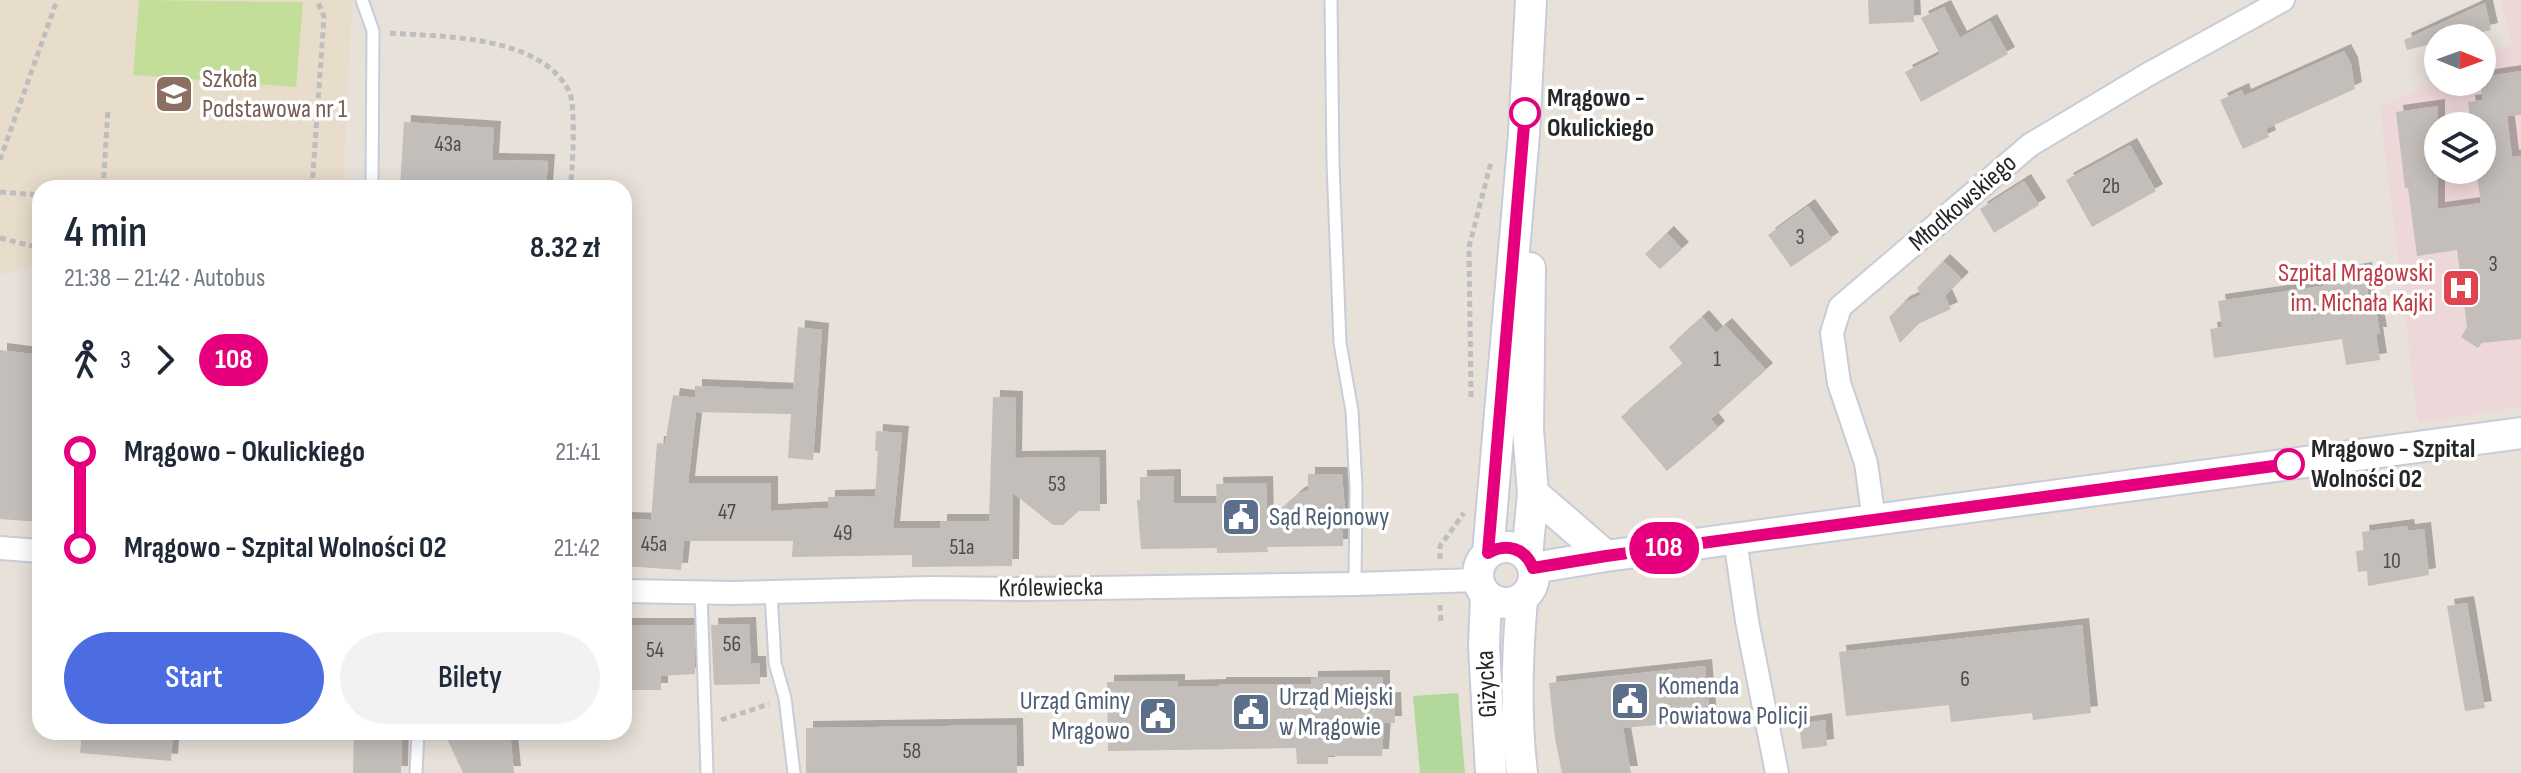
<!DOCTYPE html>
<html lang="pl">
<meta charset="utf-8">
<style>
:root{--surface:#fff;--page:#f2f2f3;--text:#1f2937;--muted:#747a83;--accent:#4c6de2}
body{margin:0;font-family:"Sofia Sans Condensed",sans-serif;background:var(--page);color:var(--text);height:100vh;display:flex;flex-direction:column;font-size:30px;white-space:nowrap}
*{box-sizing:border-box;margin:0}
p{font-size:26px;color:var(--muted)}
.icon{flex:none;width:44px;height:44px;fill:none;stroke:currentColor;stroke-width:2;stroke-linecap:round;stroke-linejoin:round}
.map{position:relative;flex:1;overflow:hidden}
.side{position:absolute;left:32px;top:180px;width:600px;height:560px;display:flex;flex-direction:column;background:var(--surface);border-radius:24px;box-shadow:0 4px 20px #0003}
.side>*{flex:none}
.badge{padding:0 16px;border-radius:26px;font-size:28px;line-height:52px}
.needle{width:52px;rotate:91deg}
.controls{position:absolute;left:2424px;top:24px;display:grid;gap:16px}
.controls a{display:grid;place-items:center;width:72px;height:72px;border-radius:50%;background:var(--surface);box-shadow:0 4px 20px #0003;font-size:40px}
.map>.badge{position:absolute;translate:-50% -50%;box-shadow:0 0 0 4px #fff}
.legs{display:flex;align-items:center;gap:12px;height:88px;padding:0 32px;font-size:26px}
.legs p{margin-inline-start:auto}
.headline{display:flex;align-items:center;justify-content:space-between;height:136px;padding:0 32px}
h1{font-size:44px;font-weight:600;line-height:60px}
.primary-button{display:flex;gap:16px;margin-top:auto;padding:16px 32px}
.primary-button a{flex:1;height:92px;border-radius:48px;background:var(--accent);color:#fff;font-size:32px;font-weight:600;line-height:92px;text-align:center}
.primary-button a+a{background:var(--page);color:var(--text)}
ul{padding:0 32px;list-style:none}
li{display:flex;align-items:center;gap:28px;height:96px;font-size:30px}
li i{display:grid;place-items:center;width:12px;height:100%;margin:0 10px;background:currentColor}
li i::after{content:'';width:20px;height:20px;margin:-10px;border:6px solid;border-radius:50%;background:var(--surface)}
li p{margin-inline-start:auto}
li:first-child i{background:linear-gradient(#0000 50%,currentColor 0)}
li:last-child i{background:linear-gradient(currentColor 50%,#0000 0)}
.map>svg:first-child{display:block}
</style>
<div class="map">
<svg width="2521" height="773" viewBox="0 0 2521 773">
<defs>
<filter id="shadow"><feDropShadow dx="7" dy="-7" stdDeviation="0" flood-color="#0004"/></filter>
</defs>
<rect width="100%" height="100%" fill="#e8e1da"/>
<path fill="#e8ddcb" d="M 0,0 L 352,0 L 343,188 L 40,188 L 40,265 L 0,274 Z"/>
<path fill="#eed7d9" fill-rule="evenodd" d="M 2501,0 L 2521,0 L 2521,407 L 2418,423 L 2380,107 L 2438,79 L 2438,82 L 2482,82 L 2482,58 L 2512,44 ZM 2438,126 L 2482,126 L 2482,170 L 2438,170 Z"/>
<path fill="#b3d89c" d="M 1458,693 L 1465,773 L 1420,773 L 1413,696 Z"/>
<path fill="#c3de99" d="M 139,0 L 303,2 L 296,87 L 133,75 Z"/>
<path fill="#c3beb9" filter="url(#shadow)" d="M 1868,0 L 1913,0 L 1914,22 L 1869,24 Z
M 2485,3 L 2491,30 L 2456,38 L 2438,38 L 2438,42 L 2407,50 L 2404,40 Z
M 1944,7 L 1960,38 L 1990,21 L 2008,54 L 1921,102 L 1905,72 L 1940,54 L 1921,18 Z
M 2344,51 L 2351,64 L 2355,89 L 2266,129 L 2269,137 L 2243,149 L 2220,100 L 2242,90 L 2244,96 Z
M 2521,71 L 2521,115 L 2507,116 L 2512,157 L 2521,156 L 2521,339 L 2482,343 L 2478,348 L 2461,337 L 2467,327 L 2457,250 L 2417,256 L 2408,188 L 2405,188 L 2396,112 L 2438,106 L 2438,209 L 2481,203 L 2476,170 L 2482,170 L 2482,126 L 2471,126 L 2468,102 L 2483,100 L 2480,82 L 2482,77 Z
M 404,122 L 494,128 L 492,160 L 548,161 L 546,188 L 400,188 Z
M 2130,145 L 2156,191 L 2092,227 L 2066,180 Z
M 2024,181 L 2039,205 L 1994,233 L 1980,209 Z
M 1808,206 L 1832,239 L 1791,267 L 1768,235 Z
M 1667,233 L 1682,249 L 1660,269 L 1645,254 Z
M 1943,261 L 1962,279 L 1945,296 L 1951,309 L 1918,324 L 1900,343 L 1889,317 L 1903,303 L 1921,295 L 1917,288 Z
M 2365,269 L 2369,305 L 2375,304 L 2380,334 L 2376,334 L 2380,360 L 2346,365 L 2342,339 L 2214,358 L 2210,329 L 2222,327 L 2218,301 L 2336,284 L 2336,274 Z
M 1702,317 L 1716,333 L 1725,325 L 1766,370 L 1711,419 L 1718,428 L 1667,471 L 1621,417 L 1683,364 L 1669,347 Z
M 798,327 L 822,330 L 813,460 L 788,458 L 791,414 L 696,412 L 688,483 L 771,483 L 771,511 L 828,508 L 828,497 L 875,496 L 878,451 L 875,451 L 876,431 L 902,433 L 893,528 L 940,528 L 940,521 L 989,521 L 993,397 L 1016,398 L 1015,458 L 1099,457 L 1100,511 L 1079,511 L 1063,525 L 1053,525 L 1013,493 L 1012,566 L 912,567 L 912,555 L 792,557 L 793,541 L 684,541 L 681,570 L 624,566 L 624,519 L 651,520 L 657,443 L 665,444 L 673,395 L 695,398 L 695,386 L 793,390 Z
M 0,350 L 40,355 L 40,522 L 0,519 Z
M 1308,474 L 1342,474 L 1346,522 L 1343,522 L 1343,546 L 1267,547 L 1268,552 L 1217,553 L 1217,548 L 1141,549 L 1137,500 L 1140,500 L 1140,477 L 1174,476 L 1174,503 L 1217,503 L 1216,484 L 1266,483 L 1267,522 L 1298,494 L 1308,490 Z
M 2407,526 L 2408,531 L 2424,529 L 2429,575 L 2368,586 L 2367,571 L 2358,572 L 2356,551 L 2364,550 L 2362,532 Z
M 2467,603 L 2485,708 L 2465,711 L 2447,606 Z
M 749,624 L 751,663 L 759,663 L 760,684 L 714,685 L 711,625 Z
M 624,625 L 694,625 L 695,674 L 661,676 L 661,690 L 624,690 Z
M 2082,625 L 2091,713 L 2033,720 L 2032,713 L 1951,722 L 1949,705 L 1846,716 L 1839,652 Z
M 1705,666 L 1710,720 L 1623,728 L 1631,773 L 1562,773 L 1555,738 L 1549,683 Z
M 1383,677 L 1383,700 L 1394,699 L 1395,723 L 1384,723 L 1382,756 L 1328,756 L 1328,764 L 1297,764 L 1296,748 L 1108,751 L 1107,682 L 1178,681 L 1178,687 L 1219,686 L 1219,684 L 1311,684 L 1311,678 Z
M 1825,720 L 1827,746 L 1802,749 L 1799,724 Z
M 1016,725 L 1017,773 L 806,773 L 806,728 Z
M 82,732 L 173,732 L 171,761 L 80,753 Z
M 354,732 L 402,732 L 401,773 L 353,773 Z
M 444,732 L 510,732 L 514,773 L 463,773 Z"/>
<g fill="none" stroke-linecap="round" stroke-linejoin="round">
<defs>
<path id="lane" d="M 362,0 L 373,31 L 372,188
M 1331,0 L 1333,163 L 1340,343 L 1352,411 L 1356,488 L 1355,584
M 701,592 L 707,773
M 771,592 L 775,663 L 785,698 L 794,773
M 416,773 L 418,732"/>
<path id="street" d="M 1874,520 L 1866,463 L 1839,383 L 1832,333 L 1840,307 L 2030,145 L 2147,75 L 2283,0
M 1735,539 L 1747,621 L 1777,773
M 0,548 L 40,551
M 624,591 L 733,593 L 930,588 L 1028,589 L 1355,584 L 1477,580"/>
<path id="secondary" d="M 1533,493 L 1606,556
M1478 575a28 28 0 1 1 56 0a28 28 0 1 1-56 0Z
M 1488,553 L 1524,134 L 1531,0
M 1527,556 L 1533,493 L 1528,429 L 1530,268
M 1533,568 L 1606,556 L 2521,433
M 1486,596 L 1484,646 L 1491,773
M 1522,599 C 1517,657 1515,716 1522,773"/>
</defs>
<use href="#lane" stroke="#c8ccd7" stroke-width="15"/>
<use href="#street" stroke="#c8ccd7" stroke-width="26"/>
<use href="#secondary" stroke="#c8ccd7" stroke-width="34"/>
<path stroke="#bebebe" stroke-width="5" stroke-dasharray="6 4" stroke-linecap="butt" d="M 390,33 C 445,37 539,35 569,91 C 576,102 573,172 570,188
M 0,160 L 57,0
M 103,188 L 108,110
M 312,188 L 324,17 L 317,0
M 0,192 L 40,195
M 0,238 L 40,248
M 1471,397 L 1469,247 L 1491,162
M 1440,559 L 1440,546 L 1464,513
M 1440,605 L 1441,624
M 721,720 L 769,704"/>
<use href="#lane" stroke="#fff" stroke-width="11"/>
<use href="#street" stroke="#fff" stroke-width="22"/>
<use href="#secondary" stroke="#fff" stroke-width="30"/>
</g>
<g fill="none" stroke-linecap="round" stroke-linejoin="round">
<defs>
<path id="line-1" d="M 1525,113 L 1488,553 C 1507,542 1526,549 1533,568 L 1606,556 L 2289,464"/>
</defs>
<use href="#line-1" stroke="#fff" stroke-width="18"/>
<use href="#line-1" stroke="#e6007e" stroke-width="12"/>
</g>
<defs>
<symbol id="school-square" viewBox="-11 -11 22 22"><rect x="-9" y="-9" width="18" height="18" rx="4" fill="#8d6e63" stroke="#fff"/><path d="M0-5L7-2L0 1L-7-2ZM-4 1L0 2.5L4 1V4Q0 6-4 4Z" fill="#fff"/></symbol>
<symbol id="hospital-square" viewBox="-11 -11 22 22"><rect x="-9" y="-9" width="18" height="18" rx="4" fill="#e0444e" stroke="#fff"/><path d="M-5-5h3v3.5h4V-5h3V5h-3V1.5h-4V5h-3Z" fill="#fff"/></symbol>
<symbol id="civic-square" viewBox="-11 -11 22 22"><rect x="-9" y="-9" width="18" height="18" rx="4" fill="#5c6f8a" stroke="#fff"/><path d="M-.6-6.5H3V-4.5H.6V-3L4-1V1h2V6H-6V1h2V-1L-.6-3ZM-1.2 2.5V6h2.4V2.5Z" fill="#fff"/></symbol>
</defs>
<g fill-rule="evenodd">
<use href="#school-square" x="152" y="72" width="44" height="44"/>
<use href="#hospital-square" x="2439" y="266" width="44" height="44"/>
<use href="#civic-square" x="1219" y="495" width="44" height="44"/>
<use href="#civic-square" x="1608" y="679" width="44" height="44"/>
<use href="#civic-square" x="1229" y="690" width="44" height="44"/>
<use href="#civic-square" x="1136" y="694" width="44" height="44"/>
</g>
<g fill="#fff" stroke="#e6007e" stroke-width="4">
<circle cx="1525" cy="113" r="14"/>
<circle cx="2289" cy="464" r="14"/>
</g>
<g text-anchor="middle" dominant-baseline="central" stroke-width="7" stroke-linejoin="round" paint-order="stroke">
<g font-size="22" fill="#4e4d4c">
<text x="448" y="144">43a</text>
<text x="2111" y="186">2b</text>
<text x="1800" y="237">3</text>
<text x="2493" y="264">3</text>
<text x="1717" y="359">1</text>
<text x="1057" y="484">53</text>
<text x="727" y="512">47</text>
<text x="843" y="533">49</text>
<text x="654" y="544">45a</text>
<text x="962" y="547">51a</text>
<text x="2392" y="561">10</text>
<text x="732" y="644">56</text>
<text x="655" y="650">54</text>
<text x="1965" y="679">6</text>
<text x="912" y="751">58</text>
</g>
<g font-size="26" fill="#785e54" stroke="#fff" text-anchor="start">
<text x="202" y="79">Szkoła<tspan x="202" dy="30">Podstawowa nr 1</tspan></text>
</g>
<g font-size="26" font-weight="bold" fill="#272727" stroke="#fff" text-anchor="start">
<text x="1547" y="98">Mrągowo -<tspan x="1547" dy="30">Okulickiego</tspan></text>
<text x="2311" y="449">Mrągowo - Szpital<tspan x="2311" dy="30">Wolności 02</tspan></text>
</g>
<g font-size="26" fill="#272727" stroke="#fff">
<text transform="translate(1963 203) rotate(-41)">Młodkowskiego</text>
<text transform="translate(1051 588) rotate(-1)">Królewiecka</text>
<text transform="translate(1487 684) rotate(-93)">Giżycka</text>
</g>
<g font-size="26" fill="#be3a42" stroke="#fff" text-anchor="end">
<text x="2433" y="273">Szpital Mrągowski<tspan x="2433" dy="30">im. Michała Kajki</tspan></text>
</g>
<g font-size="26" fill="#4e5e75" stroke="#fff" text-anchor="start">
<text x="1269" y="517">Sąd Rejonowy</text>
<text x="1658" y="686">Komenda<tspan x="1658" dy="30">Powiatowa Policji</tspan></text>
<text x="1279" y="697">Urząd Miejski<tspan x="1279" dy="30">w Mrągowie</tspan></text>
<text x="1130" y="701" text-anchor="end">Urząd Gminy<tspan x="1130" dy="30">Mrągowo</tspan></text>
</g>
</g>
</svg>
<div class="controls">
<a><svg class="needle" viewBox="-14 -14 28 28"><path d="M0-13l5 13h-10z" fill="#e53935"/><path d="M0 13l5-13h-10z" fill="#747a83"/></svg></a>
<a><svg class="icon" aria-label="layers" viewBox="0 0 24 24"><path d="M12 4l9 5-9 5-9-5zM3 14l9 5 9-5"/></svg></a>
</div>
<b class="badge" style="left:1664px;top:548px;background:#e6007e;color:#fff">108</b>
<section class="side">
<div class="headline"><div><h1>4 min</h1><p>21:38 – 21:42 · Autobus</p></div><b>8.32 zł</b></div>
<div class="legs"><svg class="icon" aria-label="walk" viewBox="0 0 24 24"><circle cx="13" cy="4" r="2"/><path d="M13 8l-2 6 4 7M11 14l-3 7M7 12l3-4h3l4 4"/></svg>3<svg class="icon" aria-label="forward" viewBox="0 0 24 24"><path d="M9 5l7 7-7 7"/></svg><b class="badge" style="background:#e6007e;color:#fff">108</b></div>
<ul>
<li><i style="color:#e6007e"></i><b>Mrągowo - Okulickiego</b><p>21:41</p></li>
<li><i style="color:#e6007e"></i><b>Mrągowo - Szpital Wolności 02</b><p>21:42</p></li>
</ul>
<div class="primary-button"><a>Start</a><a>Bilety</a></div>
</section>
</div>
